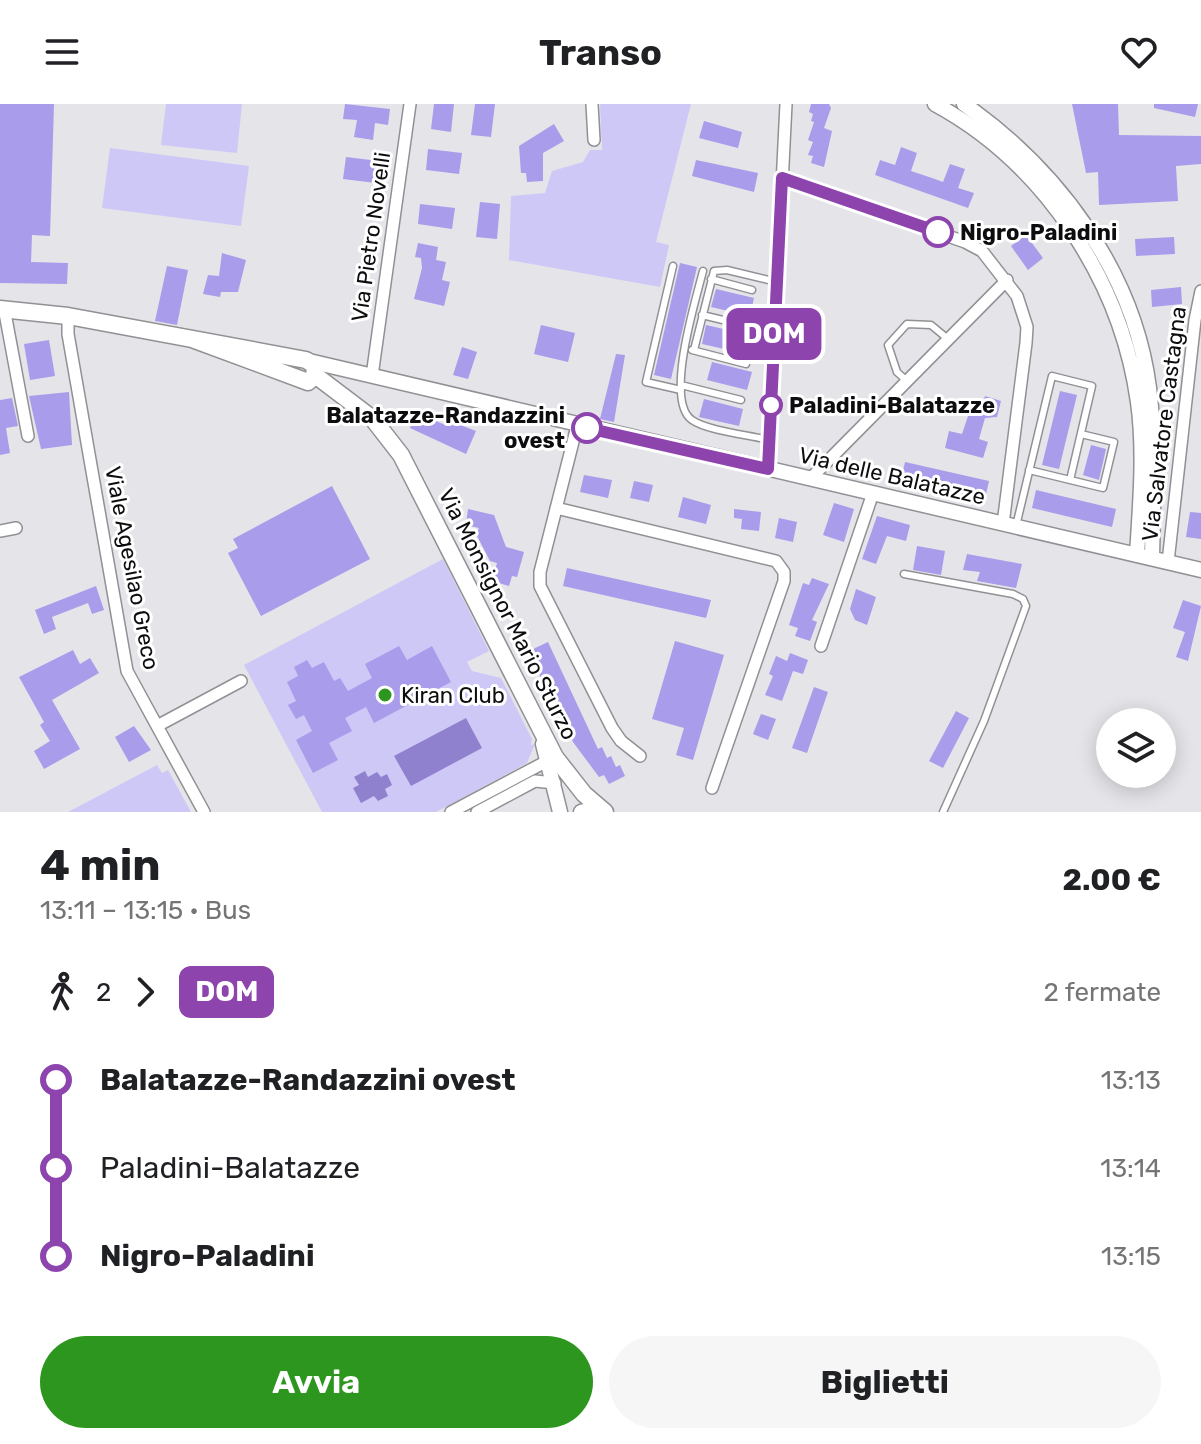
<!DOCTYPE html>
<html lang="it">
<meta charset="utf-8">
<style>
:root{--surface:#fff;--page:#f6f6f6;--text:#202124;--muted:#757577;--accent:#2d961e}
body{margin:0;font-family:Rubik,sans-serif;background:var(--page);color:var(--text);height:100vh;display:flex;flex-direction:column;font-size:30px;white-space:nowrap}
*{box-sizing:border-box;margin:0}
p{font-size:26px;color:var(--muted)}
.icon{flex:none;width:44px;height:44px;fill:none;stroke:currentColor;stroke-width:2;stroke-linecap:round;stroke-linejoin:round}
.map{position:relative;height:708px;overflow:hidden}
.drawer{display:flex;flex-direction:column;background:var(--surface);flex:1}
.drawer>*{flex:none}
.badge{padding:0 16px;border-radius:12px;font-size:28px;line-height:52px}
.fabs{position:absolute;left:1096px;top:604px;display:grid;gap:16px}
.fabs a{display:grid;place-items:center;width:80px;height:80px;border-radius:50%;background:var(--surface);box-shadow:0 4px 20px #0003;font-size:40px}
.map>.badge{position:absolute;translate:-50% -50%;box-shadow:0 0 0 4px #fff}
.legs{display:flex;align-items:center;gap:12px;height:88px;padding:0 40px;font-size:26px}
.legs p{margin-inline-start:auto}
.headline{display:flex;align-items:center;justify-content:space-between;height:136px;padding:0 40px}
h1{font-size:44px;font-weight:700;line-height:60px}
.action{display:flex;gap:16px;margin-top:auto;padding:16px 40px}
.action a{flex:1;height:92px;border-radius:48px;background:var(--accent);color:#fff;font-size:32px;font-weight:700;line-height:92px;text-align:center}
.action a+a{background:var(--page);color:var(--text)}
ul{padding:0 40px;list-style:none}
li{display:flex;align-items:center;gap:28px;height:88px;font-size:30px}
li i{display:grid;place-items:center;width:12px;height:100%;margin:0 10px;background:currentColor}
li i::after{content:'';width:20px;height:20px;margin:-10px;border:6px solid;border-radius:50%;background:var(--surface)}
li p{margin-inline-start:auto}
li:first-child i{background:linear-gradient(#0000 50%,currentColor 0)}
li:last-child i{background:linear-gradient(currentColor 50%,#0000 0)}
header{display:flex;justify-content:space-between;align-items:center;height:104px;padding:0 40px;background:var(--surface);font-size:36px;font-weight:700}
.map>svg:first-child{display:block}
</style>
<header><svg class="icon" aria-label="menu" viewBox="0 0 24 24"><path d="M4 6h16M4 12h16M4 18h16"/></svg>Transo<svg class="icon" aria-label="heart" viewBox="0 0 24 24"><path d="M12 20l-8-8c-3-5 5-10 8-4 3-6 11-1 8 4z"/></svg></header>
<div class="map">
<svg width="1201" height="708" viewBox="0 0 1201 708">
<rect width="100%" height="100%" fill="#e5e4e9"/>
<path fill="#cec8f7" d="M 166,0 L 242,0 L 237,49 L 161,41 Z
M 600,0 L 691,0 L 656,138 L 669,141 L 660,183 L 509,156 L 511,92 L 545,89 L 552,67 L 583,58 L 590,46 L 602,46 Z
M 110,44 L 249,62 L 241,122 L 102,104 Z
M 443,455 L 489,547 L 467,558 L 472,567 L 501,574 L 532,635 L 531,641 L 535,640 L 527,659 L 436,708 L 322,708 L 244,561 Z
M 157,661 L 162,669 L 168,666 L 191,708 L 68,708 Z"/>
<path fill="#9081ce" d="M 466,614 L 482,644 L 411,682 L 394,652 Z
M 365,667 L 368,673 L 377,668 L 381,673 L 387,670 L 392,681 L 385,685 L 388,692 L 378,697 L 374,692 L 361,699 L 353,684 L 359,681 L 354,673 Z"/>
<path fill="#a99ceb" d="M 0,0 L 54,0 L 50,132 L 32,131 L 31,158 L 68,159 L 67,180 L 0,179 Z
M 345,0 L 390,5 L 388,21 L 375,19 L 373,36 L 354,33 L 357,16 L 343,15 Z
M 434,0 L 454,0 L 451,28 L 431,25 Z
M 475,0 L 495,0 L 491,33 L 471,31 Z
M 811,0 L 829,0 L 831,4 L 824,24 L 832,27 L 824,63 L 811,59 L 813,52 L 808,51 L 813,38 L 808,36 L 814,18 L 811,17 L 813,10 L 809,8 Z
M 1072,0 L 1118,0 L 1119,31 L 1201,32 L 1201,60 L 1176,62 L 1178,97 L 1099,101 L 1098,68 L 1086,69 Z
M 1154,0 L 1198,0 L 1195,13 L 1154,4 Z
M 704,17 L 742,28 L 738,44 L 699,34 Z
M 554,20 L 564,37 L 543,49 L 543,77 L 527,78 L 526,69 L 521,69 L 519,42 Z
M 901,43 L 917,49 L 911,67 L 932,74 L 943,78 L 950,60 L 965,65 L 958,84 L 974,89 L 968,104 L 875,71 L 880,56 L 895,61 Z
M 428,45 L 462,49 L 459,70 L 426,66 Z
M 346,53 L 379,57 L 376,79 L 343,75 Z
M 696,56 L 758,69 L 754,88 L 692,72 Z
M 480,98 L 500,100 L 497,135 L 476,133 Z
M 420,100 L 455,104 L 452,125 L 418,120 Z
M 1026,131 L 1043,154 L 1028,166 L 1011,142 Z
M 1174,133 L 1175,150 L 1136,152 L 1135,135 Z
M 418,139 L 438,143 L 436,156 L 446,158 L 442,176 L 450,178 L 444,202 L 414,195 L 422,164 L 421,154 L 415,153 Z
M 222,149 L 246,156 L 238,188 L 221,188 L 220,193 L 203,190 L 208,171 L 219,172 Z
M 680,159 L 697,163 L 671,275 L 654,271 Z
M 167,162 L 188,166 L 177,221 L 155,217 Z
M 1181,183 L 1182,200 L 1152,203 L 1151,186 Z
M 716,185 L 754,194 L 750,212 L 711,203 Z
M 541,221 L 575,229 L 568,258 L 534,250 Z
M 706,221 L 746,230 L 742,249 L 702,240 Z
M 49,236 L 55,272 L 30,276 L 24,240 Z
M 462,243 L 477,248 L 468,275 L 453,271 Z
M 616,250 L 625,251 L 614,318 L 600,315 Z
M 712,258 L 752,268 L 747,286 L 707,276 Z
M 1060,287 L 1077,291 L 1059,365 L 1042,361 Z
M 69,288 L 72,341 L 41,345 L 29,292 Z
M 985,292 L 1001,297 L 997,313 L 985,314 L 979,335 L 988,338 L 983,354 L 945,344 L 949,327 L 962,330 L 969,309 L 979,312 Z
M 12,294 L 18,322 L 6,324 L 10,349 L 0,351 L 0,296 Z
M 704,295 L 743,305 L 739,322 L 699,313 Z
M 419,304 L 429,308 L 426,313 L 443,320 L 445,315 L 476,327 L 466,350 L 410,324 Z
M 1091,341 L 1106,345 L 1099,376 L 1083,371 Z
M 905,358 L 989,377 L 985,395 L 901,376 Z
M 584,371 L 612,376 L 608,394 L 580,388 Z
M 634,377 L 653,381 L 649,398 L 630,394 Z
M 332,382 L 370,455 L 261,512 L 228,449 L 238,444 L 233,435 Z
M 1036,386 L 1116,405 L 1112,423 L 1032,404 Z
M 683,393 L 711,401 L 706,420 L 678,413 Z
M 834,399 L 854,405 L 844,438 L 823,431 Z
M 468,405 L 494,411 L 506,443 L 524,448 L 517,473 L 512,472 L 509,482 L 492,477 L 497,459 L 490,457 L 476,430 L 479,424 L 466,421 Z
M 734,405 L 761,408 L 759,427 L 741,425 L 742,415 L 734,414 Z
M 1190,408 L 1201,409 L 1201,435 L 1186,433 Z
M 877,412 L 910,421 L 906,437 L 887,432 L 876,460 L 862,455 Z
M 779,414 L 797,418 L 793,438 L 775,434 Z
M 917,442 L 945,447 L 941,471 L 913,466 Z
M 967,450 L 1022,460 L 1016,484 L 977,477 L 980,468 L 963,466 Z
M 567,464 L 711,496 L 706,514 L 563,482 Z
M 812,474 L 829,480 L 812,516 L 817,518 L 810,537 L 795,532 L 798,524 L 789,521 L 803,479 L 809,481 Z
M 96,482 L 104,506 L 92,510 L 88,499 L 52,513 L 56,525 L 44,530 L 35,506 Z
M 856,485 L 876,493 L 867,521 L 855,516 L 850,505 Z
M 1183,496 L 1201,502 L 1188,557 L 1176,553 L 1185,528 L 1173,524 Z
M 675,537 L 724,551 L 693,656 L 676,651 L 684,624 L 652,615 Z
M 548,538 L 598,645 L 602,643 L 607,654 L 611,652 L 616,663 L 620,661 L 625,672 L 609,680 L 604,671 L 599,673 L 573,638 L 533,558 L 536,557 L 531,546 Z
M 399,542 L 407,556 L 432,542 L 451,578 L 374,619 L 366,603 L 345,614 L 352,627 L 329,639 L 338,656 L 313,669 L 296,636 L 312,627 L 304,611 L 296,615 L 288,601 L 296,597 L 287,578 L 298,572 L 294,563 L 307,556 L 312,564 L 324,558 L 334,577 L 340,574 L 348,587 L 372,574 L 365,560 Z
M 73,546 L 80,560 L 90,554 L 99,569 L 52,596 L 80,645 L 44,665 L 34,647 L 50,637 L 40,621 L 44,618 L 19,573 Z
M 790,549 L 808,556 L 803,570 L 793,567 L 782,597 L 765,591 L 773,572 L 769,570 L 776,552 L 787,557 Z
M 814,583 L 828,588 L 807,649 L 792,644 Z
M 956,607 L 969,614 L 943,664 L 929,657 Z
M 761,610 L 776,615 L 768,636 L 753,630 Z
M 134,622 L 151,646 L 129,658 L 115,633 Z"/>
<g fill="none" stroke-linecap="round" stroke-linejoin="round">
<defs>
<path id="service" d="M 673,162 L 646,278 L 681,286
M 703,167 C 696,195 664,297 692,316 C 708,327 749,331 769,336
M 711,175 L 752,186
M 702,211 L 748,222
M 692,246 L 746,260
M 694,246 L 714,167 L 727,166 L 777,178
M 907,277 L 897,268 L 888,241 L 907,220 L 931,221 L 948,235
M 681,281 L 741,296
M 1029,366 L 1103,384 L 1114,338 L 1081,330
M 1016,422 L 1052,272 L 1092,282 L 1070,376
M 904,470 L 1013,490 L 1023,495 L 1026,502 L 984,617 L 943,708"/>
<path id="minor" d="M 592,0 L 594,36
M 782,74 L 965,138 L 982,147 L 1017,192 L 1027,223 L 1026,239 L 1003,420
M 5,209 L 28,332
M 68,212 L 68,230 L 127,567 L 204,708
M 372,272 L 410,0
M 577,322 L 540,468 L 540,482 L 612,624 L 621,637 L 640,652
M 768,365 L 786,0
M 810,375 L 1007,176
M 556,404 L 776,457 L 784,468 L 784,477 L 712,684
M 0,427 L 16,424
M 1168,458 L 1195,216 L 1201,187
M 821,542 L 873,389
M 157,622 L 241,577
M 451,708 L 551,655
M 477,708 L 535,677 L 555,679"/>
<path id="tertiary" d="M 935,0 C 1044,59 1121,176 1138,298 C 1145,348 1140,401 1137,451
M 964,0 C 1058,66 1134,167 1149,284 C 1156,340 1153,397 1152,454
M 309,257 L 1201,466
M 543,640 L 560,708
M 581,708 L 598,703"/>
<path id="secondary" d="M 0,205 L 68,212 L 306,256 L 314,261 L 315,271 L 308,278 L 192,235
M 315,271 L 373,315 L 401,351 L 555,653 L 584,690 L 605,708"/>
</defs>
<use href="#service" stroke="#919195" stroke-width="9"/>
<use href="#minor" stroke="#919195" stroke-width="14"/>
<use href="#tertiary" stroke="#919195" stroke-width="17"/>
<use href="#secondary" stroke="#919195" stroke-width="19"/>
<use href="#service" stroke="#fff" stroke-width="6"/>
<use href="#minor" stroke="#fff" stroke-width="11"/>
<use href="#tertiary" stroke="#fff" stroke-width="14"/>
<use href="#secondary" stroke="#fff" stroke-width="16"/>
</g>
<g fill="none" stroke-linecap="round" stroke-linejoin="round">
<defs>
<path id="line-1" d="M 587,324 L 768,365 L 782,74 L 938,128"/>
</defs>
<use href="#line-1" stroke="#fff" stroke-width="18"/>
<use href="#line-1" stroke="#8e44ad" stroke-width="12"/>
</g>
<g fill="#fff" stroke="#8e44ad" stroke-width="4">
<circle cx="938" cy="128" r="14"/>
<circle cx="771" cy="301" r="10"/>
<circle cx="587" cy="324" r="14"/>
</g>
<circle fill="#2d961e" stroke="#fff" stroke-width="3" cx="385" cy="591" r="8"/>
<g text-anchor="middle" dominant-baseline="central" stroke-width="6" stroke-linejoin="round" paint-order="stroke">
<g font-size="22" font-weight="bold" fill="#0d0d0f" stroke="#fff" text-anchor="start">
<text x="960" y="128">Nigro-Paladini</text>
<text x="789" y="301">Paladini-Balatazze</text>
<text x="565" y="311" text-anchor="end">Balatazze-Randazzini<tspan x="565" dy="25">ovest</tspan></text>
</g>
<g font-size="22" fill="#0d0d0f" stroke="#fff">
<text transform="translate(371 133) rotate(-82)">Via Pietro Novelli</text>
<text transform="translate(1164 320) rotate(-83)">Via Salvatore Castagna</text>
<text transform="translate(892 372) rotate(13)">Via delle Balatazze</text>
<text transform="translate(132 464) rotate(79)">Viale Agesilao Greco</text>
<text transform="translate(508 510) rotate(63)">Via Monsignor Mario Sturzo</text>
</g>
<g font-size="22" fill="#0d0d0f" stroke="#fff" text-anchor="start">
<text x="401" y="591">Kiran Club</text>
</g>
</g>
</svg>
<div class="fabs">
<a><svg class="icon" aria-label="layers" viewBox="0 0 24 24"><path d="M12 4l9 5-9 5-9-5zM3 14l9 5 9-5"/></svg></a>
</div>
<b class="badge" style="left:774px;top:230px;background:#8e44ad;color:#fff">DOM</b>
</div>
<section class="drawer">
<div class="headline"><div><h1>4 min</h1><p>13:11 – 13:15 · Bus</p></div><b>2.00 €</b></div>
<div class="legs"><svg class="icon" aria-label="walk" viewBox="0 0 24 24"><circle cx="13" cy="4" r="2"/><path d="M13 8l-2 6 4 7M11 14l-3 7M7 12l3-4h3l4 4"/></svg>2<svg class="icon" aria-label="forward" viewBox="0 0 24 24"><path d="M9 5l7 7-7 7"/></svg><b class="badge" style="background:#8e44ad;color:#fff">DOM</b><p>2 fermate</p></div>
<ul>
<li><i style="color:#8e44ad"></i><b>Balatazze-Randazzini ovest</b><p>13:13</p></li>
<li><i style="color:#8e44ad"></i><span>Paladini-Balatazze</span><p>13:14</p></li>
<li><i style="color:#8e44ad"></i><b>Nigro-Paladini</b><p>13:15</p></li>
</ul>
<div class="action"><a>Avvia</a><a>Biglietti</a></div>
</section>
